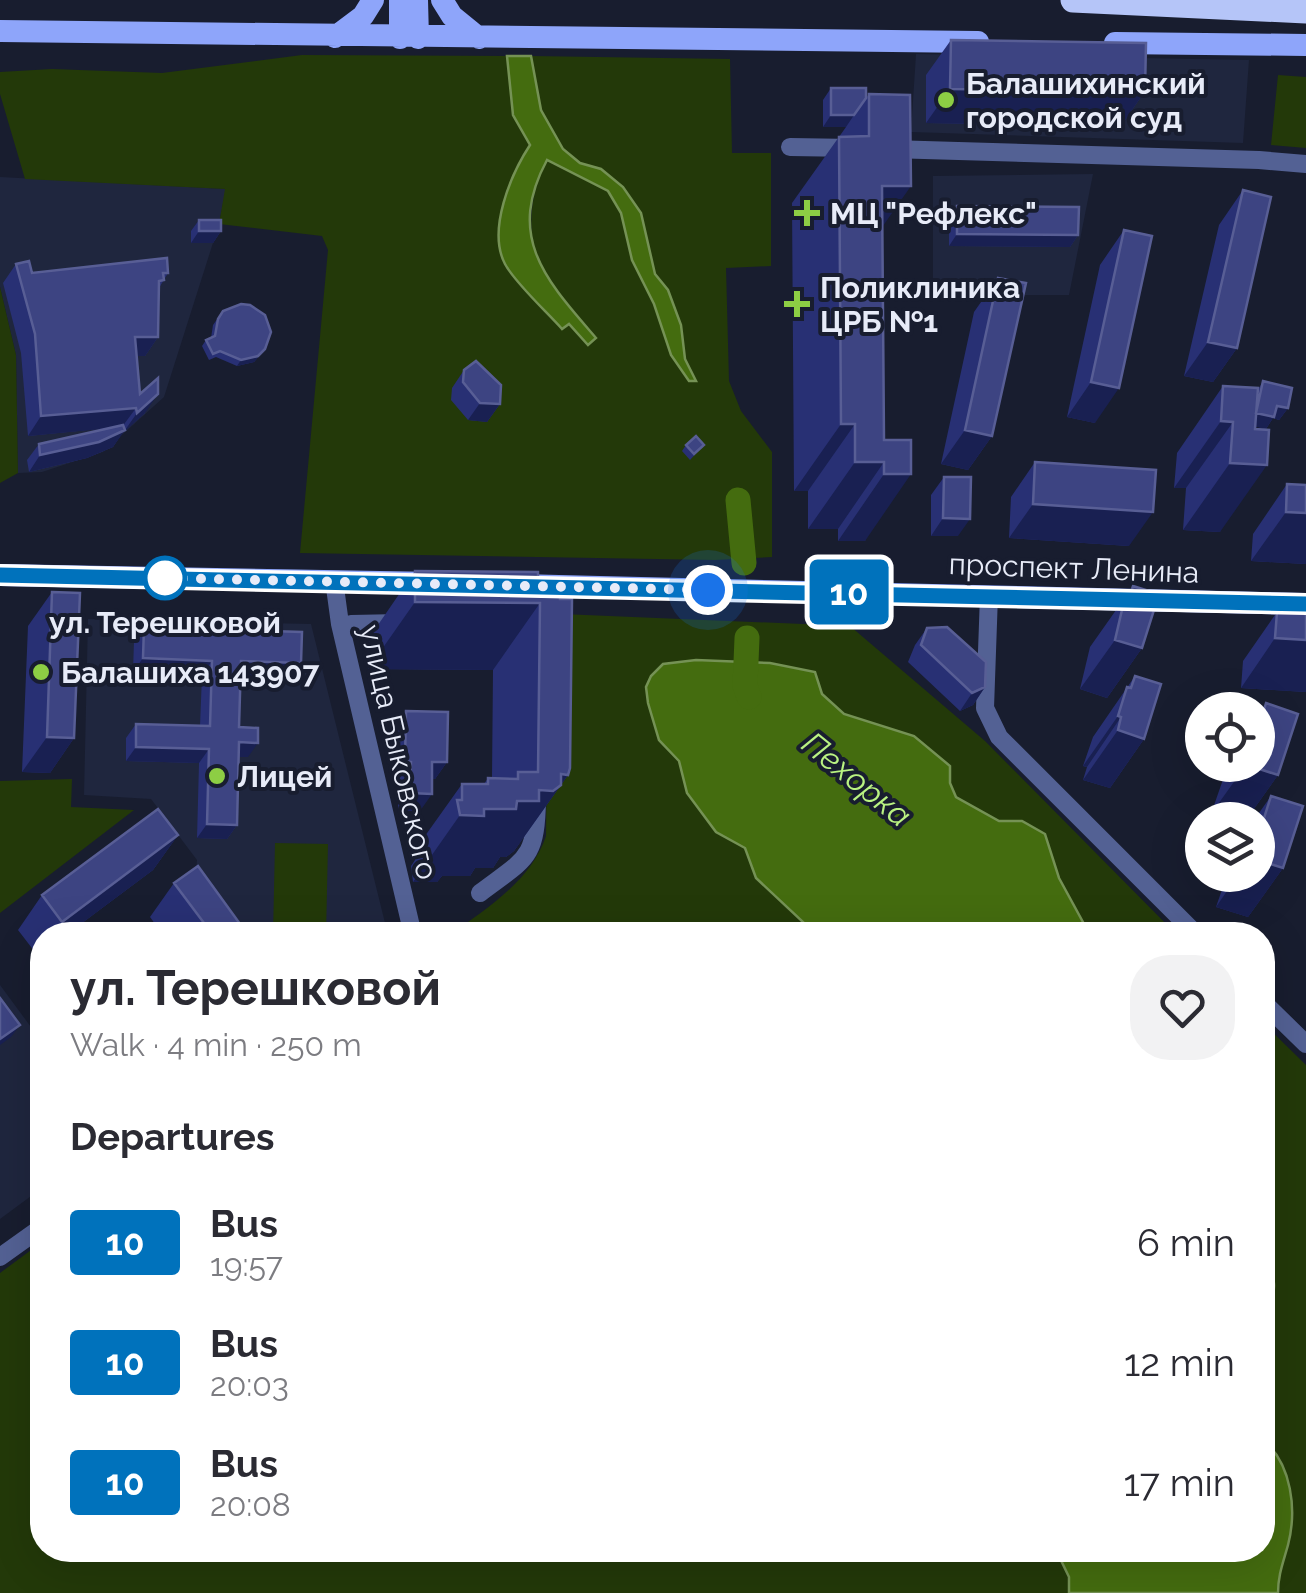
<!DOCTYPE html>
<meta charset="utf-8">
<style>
:root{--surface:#fff;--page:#f2f2f3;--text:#2b2b33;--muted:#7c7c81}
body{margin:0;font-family:Raleway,sans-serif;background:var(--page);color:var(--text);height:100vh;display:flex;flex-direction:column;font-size:38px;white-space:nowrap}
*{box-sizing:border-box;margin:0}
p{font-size:32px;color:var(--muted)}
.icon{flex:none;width:55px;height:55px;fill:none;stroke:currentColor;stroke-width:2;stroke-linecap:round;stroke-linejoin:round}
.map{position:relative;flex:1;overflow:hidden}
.details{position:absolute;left:30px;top:922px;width:1245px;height:640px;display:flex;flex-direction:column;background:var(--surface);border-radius:40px;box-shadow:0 10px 40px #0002}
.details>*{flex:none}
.badge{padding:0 20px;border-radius:8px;font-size:35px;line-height:65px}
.controls{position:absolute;left:1185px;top:692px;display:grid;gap:20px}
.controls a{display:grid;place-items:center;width:90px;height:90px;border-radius:50%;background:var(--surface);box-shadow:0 10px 40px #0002;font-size:50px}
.you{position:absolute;width:50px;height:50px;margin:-25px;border:8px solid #fff;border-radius:50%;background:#1a73e8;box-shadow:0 0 0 15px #1a73e833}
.map>.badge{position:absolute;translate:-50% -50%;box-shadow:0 0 0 5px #fff}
h2{padding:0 40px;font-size:38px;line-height:90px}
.round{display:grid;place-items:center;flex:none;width:105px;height:105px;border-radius:40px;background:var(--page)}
.head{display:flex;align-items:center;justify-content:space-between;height:170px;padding:0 40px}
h1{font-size:48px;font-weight:700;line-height:75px}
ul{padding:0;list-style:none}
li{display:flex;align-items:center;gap:30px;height:120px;padding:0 40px}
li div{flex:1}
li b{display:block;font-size:38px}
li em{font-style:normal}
li .badge{min-width:110px;font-weight:700;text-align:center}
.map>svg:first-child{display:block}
</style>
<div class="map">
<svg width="1306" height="1593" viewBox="0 0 1306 1593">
<rect width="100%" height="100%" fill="#181d2f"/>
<path fill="#1f263e" d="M 916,54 L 1249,60 L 1243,143 L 911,132 Z
M 1093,174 L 1069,295 L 933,295 L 933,176 Z
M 0,177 L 226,189 L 219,224 L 164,397 L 103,452 L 42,472 L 18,473 L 16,355 L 0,287 Z
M 88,619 L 311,624 L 388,935 L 225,935 L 194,893 L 197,860 L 151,799 L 84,795 Z
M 0,985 L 42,1042 L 42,1188 L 0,1219 Z"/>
<path fill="#233909" d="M 302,55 L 507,56 L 513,115 L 530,145 L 521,158 L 501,217 L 562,329 L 569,323 L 588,344 L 595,339 C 582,320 564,304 550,285 C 524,247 527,200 547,159 L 607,191 L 621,213 L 632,260 L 654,304 L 671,355 L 692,371 L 685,359 L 681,325 L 668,290 L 655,274 L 641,213 L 601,169 L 579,163 L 563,150 L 541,110 L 531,56 L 730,59 L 732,153 L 771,153 L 771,266 L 726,268 L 729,381 L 741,411 L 772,452 L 772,557 L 715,560 L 300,553 L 328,250 L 322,236 L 219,224 L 225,189 L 25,179 L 0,94 L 0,72 L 52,69 L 162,73 Z
M 1278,75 L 1306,77 L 1306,148 L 1271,145 Z
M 0,287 L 16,355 L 18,473 L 0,483 Z
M 489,611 L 850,626 L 985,741 L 1177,935 L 1090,935 L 1059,878 L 1045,834 L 1022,821 L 999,821 L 956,796 L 950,784 L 950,766 L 913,736 L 844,714 L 822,694 L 770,663 L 728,662 L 659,740 L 679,761 L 687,793 L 716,832 L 745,848 L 756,878 L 805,924 L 833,935 L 450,935 C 487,908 531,881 546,836 L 548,671 Z
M 72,779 L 71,807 L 134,810 L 0,913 L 0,781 Z
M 275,843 L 328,844 L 326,935 L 273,935 Z
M 1262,1022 L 1306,1065 L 1306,1593 L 1278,1593 C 1278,1567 1292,1544 1292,1518 C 1291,1477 1280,1471 1264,1440 C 1259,1431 1263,1328 1263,1309 L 1269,1307 L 1274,1275 L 1265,1262 L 1262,1239 Z
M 42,1242 L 42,1550 L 1056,1550 L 1069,1577 L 1069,1593 L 0,1593 L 0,1273 Z"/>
<path fill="#446c0f" stroke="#759255" stroke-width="2.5" d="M 507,56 L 531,56 L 541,110 L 563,149 L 580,163 L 601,169 L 623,187 L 641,213 L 655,274 L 668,290 L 681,325 L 685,359 L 696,381 L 689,381 L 671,355 L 654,304 L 632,260 L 621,213 L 608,191 L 547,160 C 505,238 547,281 596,338 L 588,345 L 569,324 L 562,329 C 547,312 515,283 505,264 C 487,230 511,174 530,145 L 513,115 Z
M 696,660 L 770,663 L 815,672 L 822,694 L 844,714 L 914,736 L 950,766 L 950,783 L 956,797 L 999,821 L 1022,821 L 1045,834 L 1059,878 L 1090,935 L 833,935 L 805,924 L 756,878 L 745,848 L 716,832 L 687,793 L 679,761 L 659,740 L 648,703 L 646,687 L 651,676 L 663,664 Z
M 1263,1239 C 1266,1268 1282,1278 1269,1307 L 1263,1309 Z
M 1263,1440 C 1292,1464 1297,1510 1288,1545 C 1283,1563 1278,1575 1278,1593 L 1069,1593 L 1069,1577 L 1056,1550 L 1262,1550 Z"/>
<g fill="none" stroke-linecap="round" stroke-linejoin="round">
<path stroke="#446c0f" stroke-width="25" d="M 738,500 L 744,563
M 747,638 L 745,686 L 749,697"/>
<path stroke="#536194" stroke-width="18" d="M 790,147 L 854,148
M 890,149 L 1259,160 L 1306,164
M 334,580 L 340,624 L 413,935
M 989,595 L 985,708 L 999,737 L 1197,935
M 351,624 L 400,623
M 480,893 C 526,858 536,860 537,799
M 1262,1001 L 1306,1044
M 0,1257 L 42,1227"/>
<path stroke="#8ea5fa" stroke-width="22" d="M 400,0 L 400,38
M 417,0 L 418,38
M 442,0 L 452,16 L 479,38
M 0,31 L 978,42
M 335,37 L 363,16 L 373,0
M 1115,43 L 1306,45
M 0,575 L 436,583
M 518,585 L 1306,604"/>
<path stroke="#b5c5f8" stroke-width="25" d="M 1073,0 L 1306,11"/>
</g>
<path fill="#283074" d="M 951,40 L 1145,91 L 1121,126 L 926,123 L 926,75 Z
M 831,88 L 866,98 L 869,94 L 882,227 L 884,440 L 911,440 L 865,541 L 838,541 L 838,529 L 808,529 L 808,491 L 794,491 L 792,203 L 846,127 L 823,127 L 823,100 Z
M 1243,190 L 1237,348 L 1213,382 L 1184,376 L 1219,225 Z
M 957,206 L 1078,235 L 1070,247 L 949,246 L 949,218 Z
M 199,220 L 221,231 L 213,243 L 191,243 L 191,231 Z
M 1124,230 L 1095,423 L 1067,417 L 1100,265 Z
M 16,264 L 32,273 L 168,273 L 159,288 L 158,337 L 145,356 L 137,356 L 140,394 L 145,413 L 123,432 L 113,447 L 87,458 L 29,472 L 27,460 L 39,444 L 108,428 L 28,436 L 21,353 L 3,283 Z
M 998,278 L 992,436 L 968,470 L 941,464 L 974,312 Z
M 223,311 L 265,349 L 254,362 L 237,366 L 216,357 L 209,360 L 202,346 L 206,340 L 211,338 L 213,325 Z
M 464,370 L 500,404 L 487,422 L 468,420 L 451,400 L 452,388 Z
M 1263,381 L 1288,408 L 1279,420 L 1273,418 L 1266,429 L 1255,426 L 1220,532 L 1183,530 L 1186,488 L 1174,488 L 1177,453 L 1223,386 L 1258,390 Z
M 686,445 L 704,445 L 690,460 L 682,451 Z
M 1035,462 L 1129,546 L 1009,538 L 1011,497 Z
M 944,477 L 958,536 L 931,536 L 931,495 Z
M 1287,484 L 1306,485 L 1306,564 L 1251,561 L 1253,534 Z
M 415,571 L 538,581 L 568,775 L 514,851 L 506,857 L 500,857 L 493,868 L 475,868 L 470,876 L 442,876 L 437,882 L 413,882 L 411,866 L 415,860 L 415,850 L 462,784 L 484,784 L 488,778 L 492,778 L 493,670 L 368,669 L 369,638 Z
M 1133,586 L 1142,648 L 1107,698 L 1080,689 L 1090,647 Z
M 52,592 L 74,738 L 50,773 L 22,772 L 28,626 Z
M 1277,612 L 1306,614 L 1306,692 L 1241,688 L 1243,661 Z
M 144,627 L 301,663 L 291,677 L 240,676 L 239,727 L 248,757 L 239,757 L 237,825 L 227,839 L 197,838 L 199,763 L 126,761 L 126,738 L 136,724 L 200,726 L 202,675 L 133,672 L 134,641 Z
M 927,628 L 985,687 L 973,705 L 960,711 L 908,662 L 915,645 Z
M 1135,676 L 1144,739 L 1110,788 L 1083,780 L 1087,767 L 1083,766 L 1093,737 Z
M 1266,703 L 1278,775 L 1246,820 L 1229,820 L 1211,814 L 1228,765 L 1258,765 L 1258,716 Z
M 406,711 L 447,762 L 435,779 L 432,779 L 420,811 L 398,810 L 399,778 L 393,778 L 394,728 Z
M 1271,796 L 1283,868 L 1248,917 L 1216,907 L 1227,875 L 1258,875 L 1258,820 L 1254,820 Z
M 178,835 L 153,870 L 66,935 L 42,935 L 42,953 L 38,956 L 18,930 L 42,895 Z
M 174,883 L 248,935 L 163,935 L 150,917 Z"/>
<path fill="#192052" d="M 950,89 L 1145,91 L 1121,126 L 926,123 Z
M 831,115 L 854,115 L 846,127 L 823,127 Z
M 882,186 L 911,186 L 864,253 Z
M 199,231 L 221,231 L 213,243 L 191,243 Z
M 957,234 L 1078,235 L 1070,247 L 949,246 Z
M 135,337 L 158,337 L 145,356 L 122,356 Z
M 1208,342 L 1237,348 L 1213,382 L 1184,376 Z
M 265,349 L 254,362 L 237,366 L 241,360 Z
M 1091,382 L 1119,388 L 1095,423 L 1067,417 Z
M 158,394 L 145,413 L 123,433 L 137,413 Z
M 480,403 L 500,404 L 487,422 L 468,420 Z
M 1277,406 L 1288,408 L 1279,420 L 1273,418 L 1266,429 L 1248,425 L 1256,413 Z
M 136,408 L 122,427 L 28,436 L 41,416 Z
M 1221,421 L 1233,422 L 1186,488 L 1174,488 Z
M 841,424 L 855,424 L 808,491 L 794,491 Z
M 125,430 L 113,447 L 87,458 L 29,472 L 40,455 Z
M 965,430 L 992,436 L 968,470 L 941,464 Z
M 855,462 L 884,462 L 838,529 L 808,529 Z
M 1230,463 L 1267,465 L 1220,532 L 1183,530 Z
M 884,474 L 911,474 L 865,541 L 838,541 Z
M 1033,504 L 1153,512 L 1129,546 L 1009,538 Z
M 1286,512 L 1306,513 L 1306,564 L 1251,561 Z
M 943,518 L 970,519 L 958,536 L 931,536 Z
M 415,602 L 540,603 L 493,670 L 368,669 Z
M 1275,638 L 1306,640 L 1306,692 L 1241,688 Z
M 1115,640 L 1142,648 L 1107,698 L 1080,689 Z
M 143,658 L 212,661 L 202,675 L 133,672 Z
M 241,661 L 301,663 L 291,677 L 231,676 Z
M 985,687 L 973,705 L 960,711 L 972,693 Z
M 1118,716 L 1121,717 L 1087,767 L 1083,766 Z
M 1118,730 L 1144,739 L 1110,788 L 1083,780 Z
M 47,737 L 74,738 L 50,773 L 22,772 Z
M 239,742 L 258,743 L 248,757 L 229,757 Z
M 136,747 L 209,749 L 199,763 L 126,761 Z
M 405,761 L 411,762 L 399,778 L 393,778 Z
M 432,762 L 447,762 L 435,779 L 420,779 Z
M 1246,765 L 1278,775 L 1246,820 L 1229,820 L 1211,814 Z
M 561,774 L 568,775 L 514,851 L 506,857 L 500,857 L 493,868 L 475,868 L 470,876 L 442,876 L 437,882 L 413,882 L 460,815 L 517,801 L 539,790 Z
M 410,793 L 432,794 L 420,811 L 398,810 Z
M 207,824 L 237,825 L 227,839 L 197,838 Z
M 178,835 L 153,870 L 66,935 L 53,935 L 62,922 Z
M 1258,860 L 1283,868 L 1248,917 L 1216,907 L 1238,875 L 1258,875 Z
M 20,1025 L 11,1037 L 0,1045 L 0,1039 Z"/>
<path fill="#3d4482" stroke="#585e95" stroke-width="2.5" d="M 951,40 L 1146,43 L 1145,91 L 950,89 Z
M 831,88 L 866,88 L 866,98 L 854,115 L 831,115 Z
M 869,94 L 910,95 L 911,186 L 882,186 L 884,440 L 911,440 L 911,474 L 884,474 L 884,462 L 855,462 L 855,424 L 841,424 L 839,137 L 869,136 Z
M 1243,190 L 1271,197 L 1237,348 L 1208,342 Z
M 957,206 L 1079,207 L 1078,235 L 957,234 Z
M 199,220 L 221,220 L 221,231 L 199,231 Z
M 1124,230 L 1152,236 L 1119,388 L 1091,382 Z
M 167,258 L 168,273 L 163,273 L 164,280 L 159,281 L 158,337 L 135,337 L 140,394 L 158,378 L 158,394 L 137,413 L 136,408 L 41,416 L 35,334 L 16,264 L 29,261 L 32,273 Z
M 998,278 L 1026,283 L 992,436 L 965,430 Z
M 241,304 L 250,305 L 265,315 L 271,332 L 265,349 L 258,356 L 241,360 L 220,351 L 213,354 L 206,340 L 215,336 L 218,319 L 223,311 Z
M 476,361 L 501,385 L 500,404 L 480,403 L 463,382 L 464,370 Z
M 1263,381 L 1292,388 L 1288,408 L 1277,406 L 1274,417 L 1256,413 Z
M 1223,386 L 1258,388 L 1255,429 L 1269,430 L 1267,465 L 1230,463 L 1233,422 L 1221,421 Z
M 123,425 L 125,430 L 99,442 L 40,455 L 39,444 Z
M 696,436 L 704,445 L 694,454 L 686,445 Z
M 1035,462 L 1156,470 L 1153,512 L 1033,504 Z
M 944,477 L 971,477 L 970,519 L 943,518 Z
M 1287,484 L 1306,485 L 1306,513 L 1286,512 Z
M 415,571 L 538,572 L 538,581 L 545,581 L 545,587 L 560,587 L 560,599 L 572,599 L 570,768 L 568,775 L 561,774 L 561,785 L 553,791 L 539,790 L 539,801 L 517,801 L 516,809 L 484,809 L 484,816 L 460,815 L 457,800 L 462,800 L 462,784 L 488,784 L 488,778 L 518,779 L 518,772 L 538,772 L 540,603 L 415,602 Z
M 1133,586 L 1159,594 L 1142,648 L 1115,640 L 1125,597 L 1129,598 Z
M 52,592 L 80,593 L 74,738 L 47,737 Z
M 1277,612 L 1306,614 L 1306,640 L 1275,638 Z
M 144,627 L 302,632 L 301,663 L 241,661 L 239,727 L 258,728 L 258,743 L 239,742 L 237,825 L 207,824 L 209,749 L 136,747 L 136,724 L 210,726 L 212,661 L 143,658 Z
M 947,627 L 986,662 L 985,687 L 972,693 L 921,645 L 927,628 Z
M 1135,676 L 1161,684 L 1144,739 L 1118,730 L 1121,717 L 1118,716 L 1127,687 L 1131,688 Z
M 1266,703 L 1298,714 L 1278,775 L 1247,765 L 1258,765 L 1258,730 Z
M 406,711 L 448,712 L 447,762 L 432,762 L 432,794 L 410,793 L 411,762 L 405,761 Z
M 1271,796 L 1303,806 L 1283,868 L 1258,860 L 1258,837 Z
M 158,809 L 178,835 L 62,922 L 42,895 Z
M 198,866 L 248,935 L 213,935 L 174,883 Z
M 0,998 L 20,1025 L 0,1039 Z"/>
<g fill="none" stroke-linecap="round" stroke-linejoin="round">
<defs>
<path id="line" d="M 0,575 L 1306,604"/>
</defs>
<use href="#line" stroke="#fff" stroke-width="22"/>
<use href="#line" stroke="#0072bc" stroke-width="15"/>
<path stroke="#e7ebf8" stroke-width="10" stroke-dasharray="0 18" d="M 165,578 L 708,590"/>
</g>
<g fill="#8dce44" stroke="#181d2f" stroke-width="4">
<circle cx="946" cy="100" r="10"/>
<path d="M802 198h10v10h10v10h-10v10h-10v-10h-10v-10h10z"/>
<path d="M792 289h10v10h10v10h-10v10h-10v-10h-10v-10h10z"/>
<circle cx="41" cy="672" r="10"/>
<circle cx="217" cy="776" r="10"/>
</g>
<circle fill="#fff" stroke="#0072bc" stroke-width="5" cx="165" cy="578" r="20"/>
<g text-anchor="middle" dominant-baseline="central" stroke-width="8" stroke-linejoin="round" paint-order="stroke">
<g font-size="30" font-weight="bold" fill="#e7ebf8" stroke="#181d2f" text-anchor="start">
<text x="966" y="83">Балашихинский<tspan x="966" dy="34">городской суд</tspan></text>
<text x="830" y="213">МЦ "Рефлекс"</text>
<text x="820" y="287">Поликлиника<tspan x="820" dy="34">ЦРБ №1</tspan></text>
<text x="61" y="672">Балашиха 143907</text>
<text x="237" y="776">Лицей</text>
</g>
<g font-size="30" fill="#e7ebf8" stroke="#181d2f">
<text transform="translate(1074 568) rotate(2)">проспект Ленина</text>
<text transform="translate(399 752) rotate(77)">улица Быковского</text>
</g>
<g font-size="30" font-weight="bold" fill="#e7ebf8" stroke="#181d2f">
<text x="165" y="622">ул. Терешковой</text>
</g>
<g font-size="32" font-style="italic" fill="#baf382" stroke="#181d2f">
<text transform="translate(857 779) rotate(39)">Пехорка</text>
</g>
</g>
</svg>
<div class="controls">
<a><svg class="icon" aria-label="locate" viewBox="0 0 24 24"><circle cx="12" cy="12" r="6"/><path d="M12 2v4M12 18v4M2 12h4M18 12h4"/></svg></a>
<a><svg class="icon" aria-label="layers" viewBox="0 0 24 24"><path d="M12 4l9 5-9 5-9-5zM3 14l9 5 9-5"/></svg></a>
</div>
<div class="you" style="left:708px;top:590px"></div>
<b class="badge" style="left:849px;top:592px;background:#0072bc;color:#fff">10</b>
<section class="details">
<div class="head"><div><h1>ул. Терешковой</h1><p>Walk · 4 min · 250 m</p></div><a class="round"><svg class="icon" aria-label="heart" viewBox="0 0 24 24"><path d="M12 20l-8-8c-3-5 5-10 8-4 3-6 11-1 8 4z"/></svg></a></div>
<h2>Departures</h2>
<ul>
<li><span class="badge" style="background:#0072bc;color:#fff">10</span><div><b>Bus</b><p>19:57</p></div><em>6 min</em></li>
<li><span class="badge" style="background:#0072bc;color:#fff">10</span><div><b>Bus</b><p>20:03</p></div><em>12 min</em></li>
<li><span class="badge" style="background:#0072bc;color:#fff">10</span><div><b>Bus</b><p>20:08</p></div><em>17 min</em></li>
</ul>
</section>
</div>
